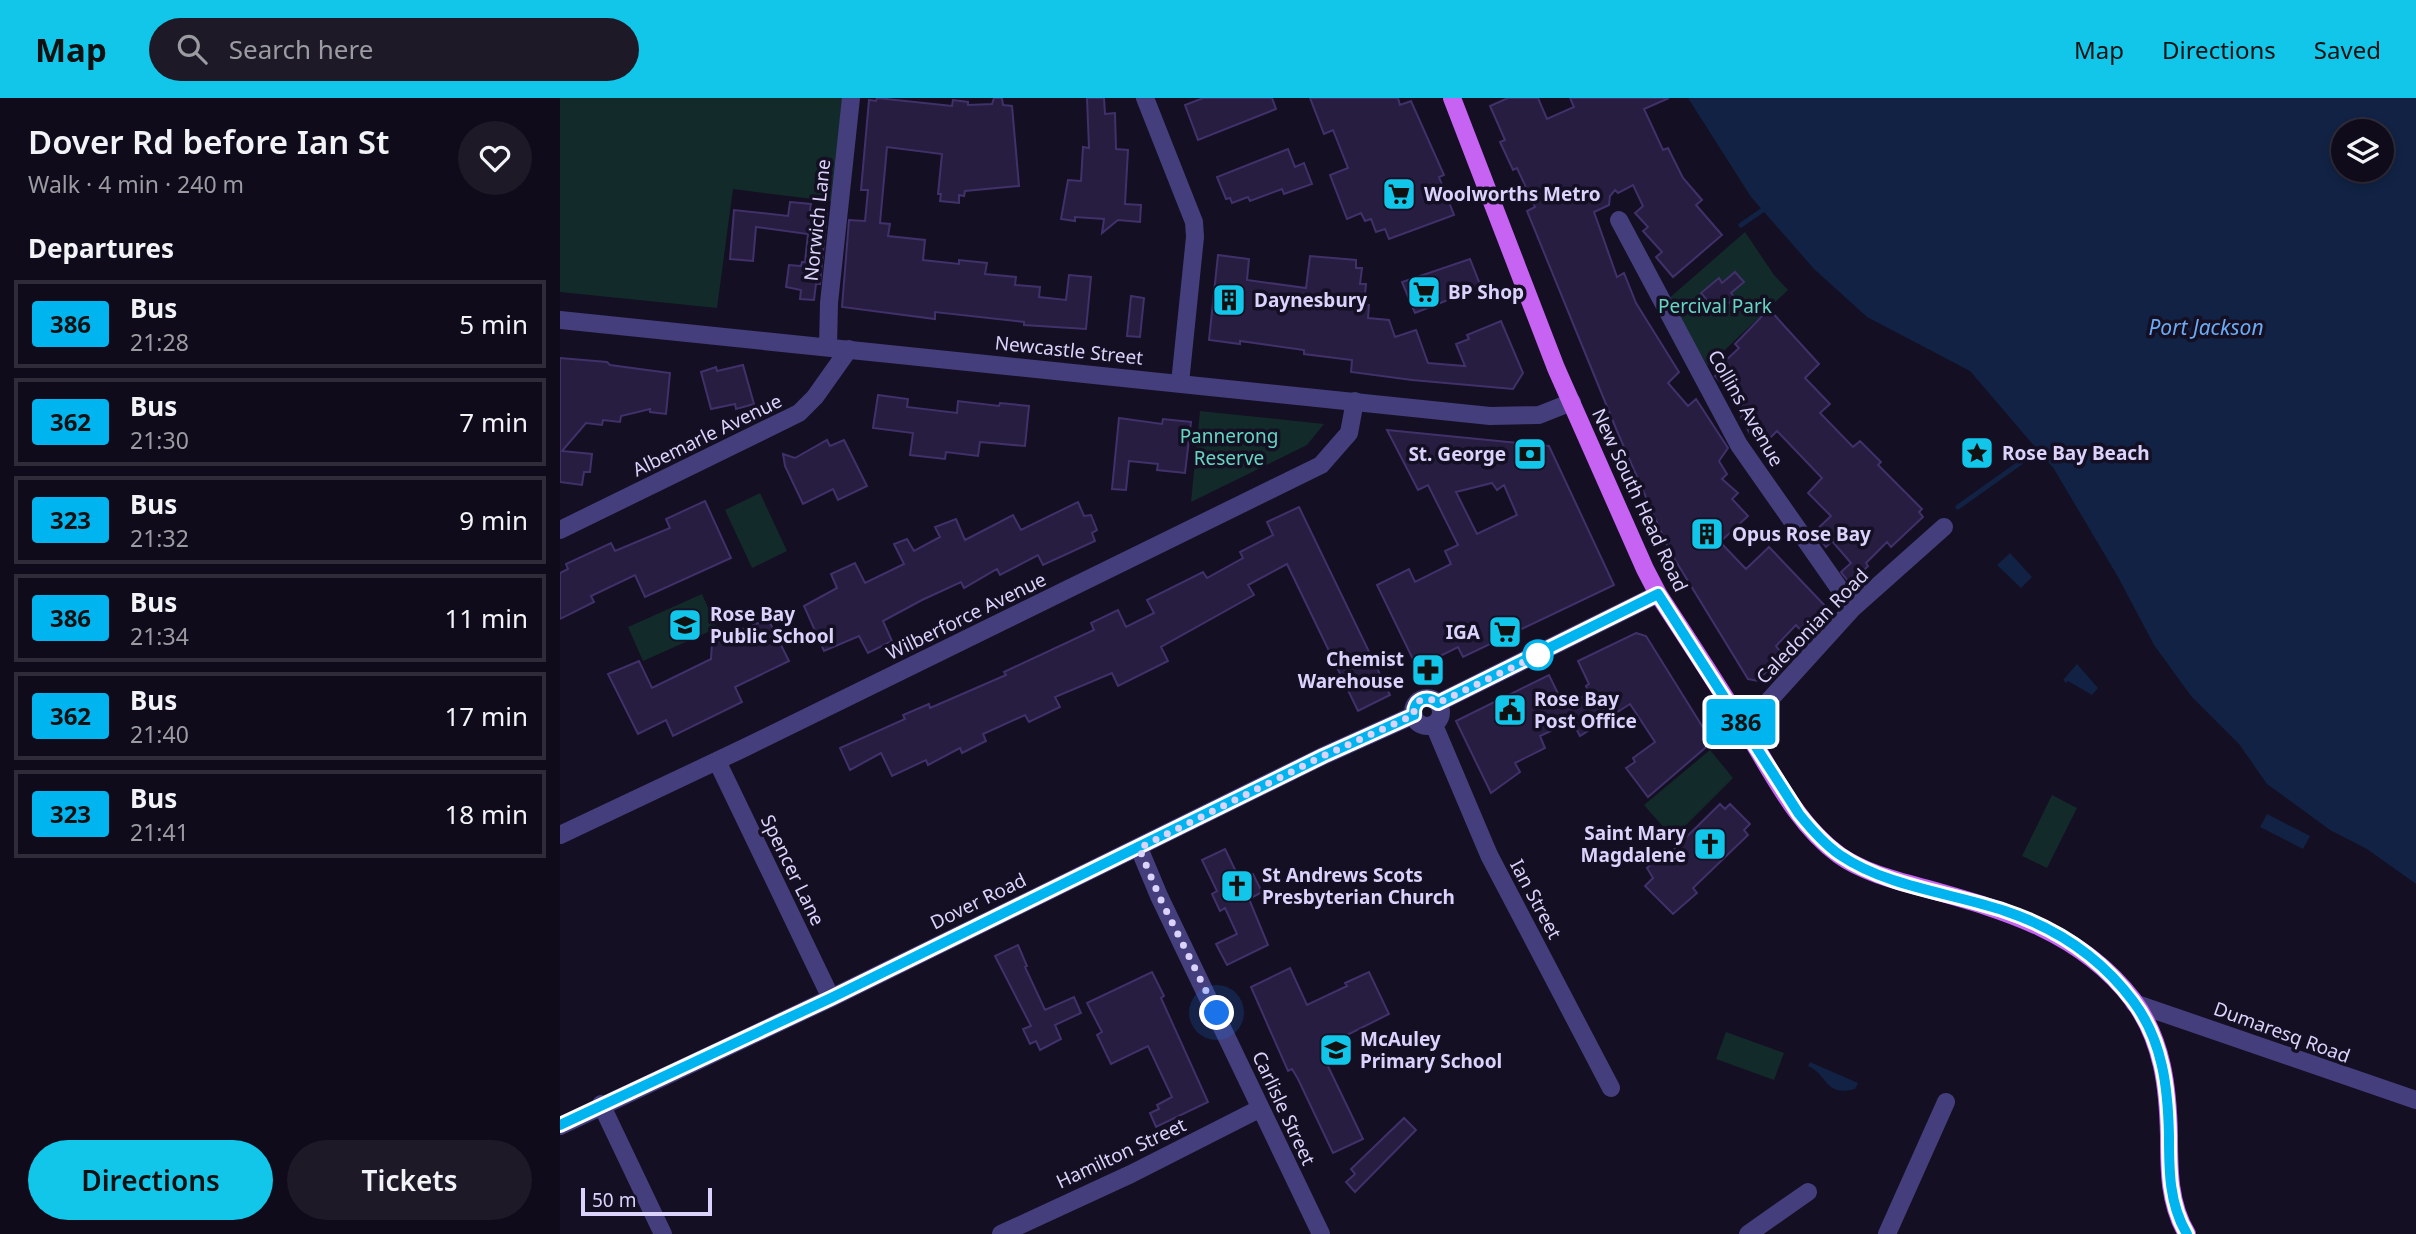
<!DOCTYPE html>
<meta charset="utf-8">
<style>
:root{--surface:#0f0b1a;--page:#1d1927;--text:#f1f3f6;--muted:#9b9ba2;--line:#2f2b39;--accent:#12c6e9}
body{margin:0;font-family:"Noto Sans",sans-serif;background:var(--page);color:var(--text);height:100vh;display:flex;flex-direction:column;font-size:26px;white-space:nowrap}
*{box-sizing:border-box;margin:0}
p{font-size:23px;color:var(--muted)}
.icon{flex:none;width:38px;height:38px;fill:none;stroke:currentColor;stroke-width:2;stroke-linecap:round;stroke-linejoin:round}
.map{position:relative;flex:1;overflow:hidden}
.drawer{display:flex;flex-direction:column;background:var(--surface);width:560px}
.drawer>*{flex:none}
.badge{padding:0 14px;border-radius:5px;font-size:24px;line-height:46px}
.controls{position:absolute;left:1771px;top:21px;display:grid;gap:14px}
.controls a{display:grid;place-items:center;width:63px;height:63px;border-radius:50%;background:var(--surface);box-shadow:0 4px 10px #0003,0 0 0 2px var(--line);font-size:35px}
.scale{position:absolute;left:21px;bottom:18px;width:131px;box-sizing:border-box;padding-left:7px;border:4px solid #dbd3fc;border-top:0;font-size:19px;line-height:24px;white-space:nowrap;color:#dbd3fc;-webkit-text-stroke:5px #140f22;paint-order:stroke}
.you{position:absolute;width:35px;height:35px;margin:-18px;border:5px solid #fff;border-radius:50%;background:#1a73e8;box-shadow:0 0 0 10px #1a73e833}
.map>.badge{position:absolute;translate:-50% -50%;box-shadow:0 0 0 4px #fff}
h2{padding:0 28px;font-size:26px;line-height:63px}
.round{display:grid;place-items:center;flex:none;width:74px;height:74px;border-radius:37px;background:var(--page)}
.overview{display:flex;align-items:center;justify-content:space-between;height:119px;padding:0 28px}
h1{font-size:33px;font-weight:600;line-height:52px}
.action{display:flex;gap:14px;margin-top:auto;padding:14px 28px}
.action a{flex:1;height:80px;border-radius:42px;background:var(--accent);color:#111;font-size:28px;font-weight:600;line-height:80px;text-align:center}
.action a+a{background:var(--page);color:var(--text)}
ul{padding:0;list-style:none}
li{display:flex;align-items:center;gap:21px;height:88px;margin:0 14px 10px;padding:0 14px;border:4px solid var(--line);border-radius:0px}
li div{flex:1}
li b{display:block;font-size:26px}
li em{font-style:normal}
li .badge{min-width:77px;font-weight:700;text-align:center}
header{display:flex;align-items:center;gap:42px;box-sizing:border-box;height:98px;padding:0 35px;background:var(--accent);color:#111}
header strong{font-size:33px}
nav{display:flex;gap:38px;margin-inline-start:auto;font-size:24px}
.search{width:490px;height:63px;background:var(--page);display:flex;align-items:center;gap:18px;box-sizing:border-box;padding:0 24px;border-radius:38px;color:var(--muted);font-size:26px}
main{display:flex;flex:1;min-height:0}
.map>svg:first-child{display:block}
</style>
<header>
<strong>Map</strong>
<div class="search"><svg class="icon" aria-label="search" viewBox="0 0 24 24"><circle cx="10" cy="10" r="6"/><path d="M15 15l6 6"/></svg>Search here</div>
<nav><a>Map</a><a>Directions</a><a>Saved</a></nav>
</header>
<main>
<section class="drawer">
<div class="overview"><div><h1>Dover Rd before Ian St</h1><p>Walk · 4 min · 240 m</p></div><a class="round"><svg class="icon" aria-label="heart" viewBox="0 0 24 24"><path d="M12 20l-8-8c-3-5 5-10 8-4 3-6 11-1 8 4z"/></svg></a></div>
<h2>Departures</h2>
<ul>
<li><span class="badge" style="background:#00b5ef;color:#111">386</span><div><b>Bus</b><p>21:28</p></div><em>5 min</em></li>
<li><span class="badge" style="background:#00b5ef;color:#111">362</span><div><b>Bus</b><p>21:30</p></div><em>7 min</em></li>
<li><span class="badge" style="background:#00b5ef;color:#111">323</span><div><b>Bus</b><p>21:32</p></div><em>9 min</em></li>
<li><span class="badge" style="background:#00b5ef;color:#111">386</span><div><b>Bus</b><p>21:34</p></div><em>11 min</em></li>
<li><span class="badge" style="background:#00b5ef;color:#111">362</span><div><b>Bus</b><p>21:40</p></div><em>17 min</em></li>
<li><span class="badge" style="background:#00b5ef;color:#111">323</span><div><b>Bus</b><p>21:41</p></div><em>18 min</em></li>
</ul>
<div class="action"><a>Directions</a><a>Tickets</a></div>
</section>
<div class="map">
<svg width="1856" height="1136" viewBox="0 0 1856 1136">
<rect width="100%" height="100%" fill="#140f22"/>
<path fill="#132a2b" d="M 0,0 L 286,0 L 277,104 L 173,91 L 157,210 L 0,194 Z
M 1185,134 L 1214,177 L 1228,192 L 1148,268 L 1107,202 Z
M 640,313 L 764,326 L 747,347 L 631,404 Z
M 200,395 L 227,453 L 192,470 L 165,412 Z
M 142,496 L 157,530 L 83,563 L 68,529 Z
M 1150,652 L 1173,680 L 1113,740 L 1084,707 Z
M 1492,697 L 1517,710 L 1487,770 L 1462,758 Z
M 1166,934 L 1224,955 L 1214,982 L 1156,961 Z"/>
<path fill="#124" fill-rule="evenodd" d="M 1128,0 L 1856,0 L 1856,786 L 1807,751 L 1770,732 L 1707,686 L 1679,646 L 1631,598 L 1594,547 L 1558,479 L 1494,371 L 1410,273 L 1307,219 L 1254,171 L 1191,99 ZM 1783,33 L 1822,33 L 1822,72 L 1783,72 Z
M 1450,455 L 1472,479 L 1461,490 L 1437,467 Z
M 1517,566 L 1538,590 L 1532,597 L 1508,583 L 1506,585 L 1503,582 Z
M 1707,716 L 1750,738 L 1743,751 L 1700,729 Z
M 1250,964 L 1298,985 L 1295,991 C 1265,999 1268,977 1248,968 Z"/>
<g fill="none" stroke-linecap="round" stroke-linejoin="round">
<path stroke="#124" stroke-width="5" d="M 1181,127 L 1207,109
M 1398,409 L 1481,350"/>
</g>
<path fill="#271d41" stroke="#40316b" stroke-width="2" fill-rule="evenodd" d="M 317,0 L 392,8 L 393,2 L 408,4 L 408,7 L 432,6 L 434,0 L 442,0 L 443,7 L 452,8 L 459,88 L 405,93 L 404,98 L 399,97 L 399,105 L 380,103 L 381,96 L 378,96 L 382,56 L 327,49 L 320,125 L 330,126 L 328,138 L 365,142 L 363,162 L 399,166 L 399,162 L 427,165 L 425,176 L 456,179 L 455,187 L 480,189 L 479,199 L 506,202 L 509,177 L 531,179 L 526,231 L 464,227 L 464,224 L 375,214 L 375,221 L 282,209 L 289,122 L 305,123 L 308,92 L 301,92 L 309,2 L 316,3 Z
M 527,0 L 544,0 L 545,16 L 555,15 L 556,51 L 568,52 L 565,106 L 581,107 L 580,124 L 558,122 L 542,135 L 544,121 L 515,119 L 515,123 L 501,121 L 508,82 L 521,83 L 523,49 L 529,50 Z
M 643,0 L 712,0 L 716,11 L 638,42 L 625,7 Z
M 750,0 L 838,0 L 840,7 L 851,3 L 884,77 L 879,79 L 894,117 L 829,141 L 825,131 L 816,134 L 811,121 L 805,123 L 801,115 L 787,121 L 770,77 L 788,70 L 773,32 L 764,36 Z
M 948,0 L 978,0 L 987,21 L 1014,9 L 1010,0 L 1109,0 L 1084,11 L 1103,52 L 1108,50 L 1123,80 L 1142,102 L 1136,107 L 1162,137 L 1113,179 L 1096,159 L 1102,154 L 1083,133 L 1088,129 L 1075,115 L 1083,108 L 1073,87 L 1058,95 L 1055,92 L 1050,98 L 1049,107 L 1034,114 L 1057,179 L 1064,175 L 1076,205 L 1119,274 L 1108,285 L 1128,308 L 1136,301 L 1168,350 L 1159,363 L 1167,376 L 1162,381 L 1178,395 L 1172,401 L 1188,418 L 1160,444 L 1186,471 L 1209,449 L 1269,512 L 1244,536 L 1236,527 L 1216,548 L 1222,556 L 1198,583 L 1188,581 L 1109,452 L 1057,333 L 967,113 L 975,109 L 957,70 L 953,72 L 940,44 L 945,42 L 930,8 Z
M 728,51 L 735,69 L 744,65 L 752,86 L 724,96 L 722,91 L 690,103 L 688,99 L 672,105 L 670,100 L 666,101 L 657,79 Z
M 230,104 L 251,106 L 250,112 L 267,113 L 260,186 L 256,186 L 254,202 L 240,201 L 241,192 L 226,189 L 229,167 L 241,168 L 242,164 L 245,164 L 248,136 L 196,129 L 193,163 L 170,161 L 174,112 L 228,118 Z
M 658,157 L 689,161 L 687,182 L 746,190 L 750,158 L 796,162 L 796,170 L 802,170 L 800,186 L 806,186 L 804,207 L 809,207 L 808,220 L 829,222 L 835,239 L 856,232 L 868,265 L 905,268 L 896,246 L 909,241 L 907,237 L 941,223 L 963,275 L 953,291 L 852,282 L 791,274 L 792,262 L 744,256 L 744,252 L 680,243 L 680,246 L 649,242 Z
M 910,161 L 921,189 L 855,215 L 842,184 Z
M 1175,174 L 1184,184 L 1171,195 L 1175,200 L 1157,214 L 1141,195 L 1159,180 L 1162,185 Z
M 571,198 L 584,200 L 580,239 L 567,238 Z
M 1209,211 L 1259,266 L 1245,280 L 1270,306 L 1260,315 L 1293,349 L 1300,343 L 1321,364 L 1318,367 L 1362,411 L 1359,414 L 1363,419 L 1331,449 L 1327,444 L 1306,465 L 1308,468 L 1301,475 L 1304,477 L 1292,488 L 1281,474 L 1291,465 L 1272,443 L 1266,449 L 1254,434 L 1271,418 L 1248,395 L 1262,380 L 1217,333 L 1202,348 L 1190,336 L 1181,319 L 1187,314 L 1155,278 L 1165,267 L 1163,265 L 1179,250 L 1175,246 Z
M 0,260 L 47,264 L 50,267 L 110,275 L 106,316 L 90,314 L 90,311 L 61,318 L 60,324 L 43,322 L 42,327 L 26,325 L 2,353 L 32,356 L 30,374 L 24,374 L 22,387 L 0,384 Z
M 183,267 L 194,306 L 176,311 L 175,306 L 151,311 L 141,274 L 156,269 L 157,273 Z
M 318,297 L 348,301 L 347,309 L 397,315 L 398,303 L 439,308 L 440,305 L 469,308 L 465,348 L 420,344 L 418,358 L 386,354 L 385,361 L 350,357 L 353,335 L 313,330 Z
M 559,320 L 602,326 L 603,321 L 631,324 L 625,375 L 597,372 L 598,366 L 569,363 L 566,392 L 552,391 Z
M 827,332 L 989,348 L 1054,487 L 903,559 L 898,549 L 874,561 L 879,571 L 862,580 L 817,487 L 849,471 L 855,484 L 891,466 L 885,453 L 898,447 L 868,387 L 858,392 ZM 932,385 L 937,392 L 944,387 L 957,417 L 917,436 L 896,394 Z
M 267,342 L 270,348 L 284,342 L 307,388 L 278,402 L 273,391 L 243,406 L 225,368 L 223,356 L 235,360 Z
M 145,403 L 171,460 L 85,499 L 75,477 L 31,498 L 34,504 L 0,521 L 0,475 L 8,471 L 6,466 L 51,445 L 55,453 L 110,430 L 106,421 Z
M 518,404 L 524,418 L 531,417 L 537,432 L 532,435 L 535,443 L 483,467 L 478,457 L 440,477 L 437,471 L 404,490 L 401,484 L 362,502 L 323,523 L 332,543 L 308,555 L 299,538 L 264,553 L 244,508 L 277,490 L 271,476 L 295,465 L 305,485 L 344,466 L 334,446 L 347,441 L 354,453 L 380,439 L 375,429 L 396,421 L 405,442 L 453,417 L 461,432 Z
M 739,409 L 830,597 L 798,613 L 727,466 L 688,487 L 694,497 L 601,549 L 608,563 L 558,588 L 552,575 L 495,599 L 500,609 L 469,624 L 465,617 L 423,636 L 426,643 L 402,655 L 400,650 L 368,667 L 366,662 L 332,678 L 321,655 L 290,672 L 280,650 L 345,621 L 343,617 L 369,606 L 370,610 L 446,577 L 444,574 L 534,532 L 531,525 L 558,512 L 566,529 L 594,515 L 587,502 L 643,474 L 647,480 L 683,460 L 680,454 L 713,437 L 707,424 Z
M 208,521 L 229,563 L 175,589 L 182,604 L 113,638 L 106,622 L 78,636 L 48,576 L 79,563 L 92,590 L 151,561 L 152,544 Z
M 1076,535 L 1086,538 L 1152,644 L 1088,699 L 1066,670 L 1075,664 L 1073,660 L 1095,644 L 1070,606 L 1020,638 L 1012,623 L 980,638 L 985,650 L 955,665 L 960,674 L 931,695 L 896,623 L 989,577 L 1004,608 L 1029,596 L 1026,588 L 1029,586 L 1018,563 Z
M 1160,706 L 1165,711 L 1170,706 L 1190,726 L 1184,732 L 1188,737 L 1133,790 L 1137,795 L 1113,816 L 1085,788 L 1093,780 L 1087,770 L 1101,757 L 1104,761 Z
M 665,751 L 680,782 L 693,776 L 702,794 L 689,801 L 708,847 L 667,867 L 656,846 L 677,836 L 665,810 L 660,813 L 652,796 L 657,793 L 642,762 Z
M 458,847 L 467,868 L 465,869 L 485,912 L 514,899 L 521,915 L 495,927 L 501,941 L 480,952 L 476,943 L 470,946 L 463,931 L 471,928 L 435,858 Z
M 730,870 L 747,907 L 787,888 L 785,885 L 809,874 L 829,916 L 763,949 L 768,960 L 765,962 L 803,1041 L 773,1055 L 738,981 L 732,971 L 728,973 L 691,889 Z
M 592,874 L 604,898 L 601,900 L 648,1004 L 596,1029 L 590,1015 L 599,1011 L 597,1007 L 612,999 L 588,948 L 551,966 L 537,937 L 542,934 L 527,905 Z
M 844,1020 L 856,1032 L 795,1094 L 786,1084 L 795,1076 L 791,1071 Z"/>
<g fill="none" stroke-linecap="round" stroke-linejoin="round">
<path stroke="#443e7d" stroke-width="18" d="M 585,0 L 634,124 L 635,139 L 620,285
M 1059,122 L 1179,347 L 1293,510
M 268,249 L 269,205 L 291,0
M 0,432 L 239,315 L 255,299 L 289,251
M 874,627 L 929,757 L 1051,990
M 1184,630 L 1293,510 L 1384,429
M 157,663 L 271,900
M 0,737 L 182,651 L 761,367 L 789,335 L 795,303
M 579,750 L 599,798 L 761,1136
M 1574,905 L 1856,1002
M 41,1006 L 103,1136
M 441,1136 L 571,1076 L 699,1011
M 1188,1136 L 1248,1094
M 1327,1136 L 1386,1004"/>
<path stroke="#443e7d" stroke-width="18" d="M 0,222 L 930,318 L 979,317 L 1012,304
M853 614a14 14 0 1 1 28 0a14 14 0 1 1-28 0Z
M 878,605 L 1098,496
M 0,1028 L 271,900 L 763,658 L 854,617"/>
<path stroke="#c663f3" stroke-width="18" d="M 892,0 L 996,270 L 1085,471 L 1098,496 C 1129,543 1160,591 1190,639 C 1215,680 1239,728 1279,757 C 1304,775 1338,783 1368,791 C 1446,813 1521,834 1573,902 C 1603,943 1608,990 1609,1038 C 1609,1072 1609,1106 1627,1136"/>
</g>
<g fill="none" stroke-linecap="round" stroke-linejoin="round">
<defs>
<path id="line" d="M 0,1027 L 271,900 L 763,658 L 854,617 C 853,602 866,596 878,605 L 1098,496 L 1239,716 C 1251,731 1264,746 1280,757 C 1327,789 1392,795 1445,813 C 1496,830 1541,860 1573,903 C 1603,943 1608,990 1609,1038 C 1609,1072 1609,1106 1627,1136"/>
</defs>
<use href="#line" stroke="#fff" stroke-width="16"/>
<use href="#line" stroke="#00b5ef" stroke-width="10"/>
<path stroke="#dbd3fc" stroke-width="7" stroke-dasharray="0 12.6" d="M 657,915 L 599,798 L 579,750 L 763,658 L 854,617 C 853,602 866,596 878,605 L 978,557"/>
</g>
<defs>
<symbol id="supermarket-square" viewBox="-11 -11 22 22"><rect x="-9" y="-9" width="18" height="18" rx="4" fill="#12c6e9" stroke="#140f22"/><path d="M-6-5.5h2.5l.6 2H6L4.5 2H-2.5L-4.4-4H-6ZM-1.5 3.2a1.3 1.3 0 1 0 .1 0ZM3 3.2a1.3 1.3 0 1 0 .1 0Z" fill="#111"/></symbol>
<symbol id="building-square" viewBox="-11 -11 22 22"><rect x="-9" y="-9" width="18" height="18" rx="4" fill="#12c6e9" stroke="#140f22"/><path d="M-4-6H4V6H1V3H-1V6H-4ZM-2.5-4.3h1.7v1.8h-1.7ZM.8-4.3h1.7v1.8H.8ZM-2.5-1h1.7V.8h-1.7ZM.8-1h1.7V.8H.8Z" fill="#111"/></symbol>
<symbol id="sight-square" viewBox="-11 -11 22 22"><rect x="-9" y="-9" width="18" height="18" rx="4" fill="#12c6e9" stroke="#140f22"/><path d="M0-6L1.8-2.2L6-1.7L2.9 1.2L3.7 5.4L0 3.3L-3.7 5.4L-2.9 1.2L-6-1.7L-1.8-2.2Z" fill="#111"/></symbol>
<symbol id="bank-square" viewBox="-11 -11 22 22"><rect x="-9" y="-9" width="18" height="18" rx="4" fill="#12c6e9" stroke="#140f22"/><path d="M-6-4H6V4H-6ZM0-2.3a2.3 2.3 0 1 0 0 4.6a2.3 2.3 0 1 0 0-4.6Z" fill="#111"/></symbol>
<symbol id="school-square" viewBox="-11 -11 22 22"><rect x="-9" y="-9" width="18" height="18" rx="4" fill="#12c6e9" stroke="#140f22"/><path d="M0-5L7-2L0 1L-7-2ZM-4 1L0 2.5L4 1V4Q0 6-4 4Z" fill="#111"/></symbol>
<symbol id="pharmacy-square" viewBox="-11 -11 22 22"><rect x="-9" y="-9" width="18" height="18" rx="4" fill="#12c6e9" stroke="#140f22"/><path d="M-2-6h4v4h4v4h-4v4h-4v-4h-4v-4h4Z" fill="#111"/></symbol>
<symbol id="civic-square" viewBox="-11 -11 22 22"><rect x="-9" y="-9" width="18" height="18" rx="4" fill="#12c6e9" stroke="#140f22"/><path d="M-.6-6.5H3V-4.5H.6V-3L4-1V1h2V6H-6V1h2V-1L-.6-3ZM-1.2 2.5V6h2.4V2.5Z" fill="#111"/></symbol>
<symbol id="church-square" viewBox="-11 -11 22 22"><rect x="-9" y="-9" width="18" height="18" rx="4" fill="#12c6e9" stroke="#140f22"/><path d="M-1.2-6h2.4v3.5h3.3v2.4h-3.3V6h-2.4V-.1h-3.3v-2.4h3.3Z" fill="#111"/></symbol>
</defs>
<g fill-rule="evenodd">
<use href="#supermarket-square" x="820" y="77" width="38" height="38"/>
<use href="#supermarket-square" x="845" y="175" width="38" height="38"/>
<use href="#building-square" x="650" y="183" width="38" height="38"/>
<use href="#sight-square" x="1398" y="336" width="38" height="38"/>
<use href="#bank-square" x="951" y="337" width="38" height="38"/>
<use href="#building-square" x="1128" y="417" width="38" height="38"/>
<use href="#school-square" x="106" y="508" width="38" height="38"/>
<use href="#supermarket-square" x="926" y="515" width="38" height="38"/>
<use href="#pharmacy-square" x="849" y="553" width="38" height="38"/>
<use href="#civic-square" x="931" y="593" width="38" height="38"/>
<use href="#church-square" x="1131" y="727" width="38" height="38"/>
<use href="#church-square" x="658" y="769" width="38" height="38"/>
<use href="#school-square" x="757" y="933" width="38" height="38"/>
</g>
<circle fill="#fff" stroke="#00b5ef" stroke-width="3.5" cx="978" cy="557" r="14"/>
<g text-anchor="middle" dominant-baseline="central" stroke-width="7" stroke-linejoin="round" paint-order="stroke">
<g font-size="19" font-weight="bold" fill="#dbd3fc" stroke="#140f22" text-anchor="start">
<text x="864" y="96">Woolworths Metro</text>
<text x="888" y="194">BP Shop</text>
<text x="694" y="202">Daynesbury</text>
<text x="1442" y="355">Rose Bay Beach</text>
<text x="946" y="356" text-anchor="end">St. George</text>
<text x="1172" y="436">Opus Rose Bay</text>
<text x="150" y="516">Rose Bay<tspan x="150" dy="22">Public School</tspan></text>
<text x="920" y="534" text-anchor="end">IGA</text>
<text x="844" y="561" text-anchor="end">Chemist<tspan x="844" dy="22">Warehouse</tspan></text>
<text x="974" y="601">Rose Bay<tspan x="974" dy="22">Post Office</tspan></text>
<text x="1126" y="735" text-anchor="end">Saint Mary<tspan x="1126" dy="22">Magdalene</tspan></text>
<text x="702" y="777">St Andrews Scots<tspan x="702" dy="22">Presbyterian Church</tspan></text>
<text x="800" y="941">McAuley<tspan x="800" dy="22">Primary School</tspan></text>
</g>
<g font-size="19" fill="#dbd3fc" stroke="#140f22">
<text transform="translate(257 122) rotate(-84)">Norwich Lane</text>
<text transform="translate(509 252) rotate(6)">Newcastle Street</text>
<text transform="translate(1186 310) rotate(60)">Collins Avenue</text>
<text transform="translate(147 337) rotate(-26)">Albemarle Avenue</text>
<text transform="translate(1080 402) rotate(65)">New South Head Road</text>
<text transform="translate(406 518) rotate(-26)">Wilberforce Avenue</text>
<text transform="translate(1252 528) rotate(-46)">Caledonian Road</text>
<text transform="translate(233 772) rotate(64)">Spencer Lane</text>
<text transform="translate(976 801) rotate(62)">Ian Street</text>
<text transform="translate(418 803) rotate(-26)">Dover Road</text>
<text transform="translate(1722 934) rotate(20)">Dumaresq Road</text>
<text transform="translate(724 1010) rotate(65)">Carlisle Street</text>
<text transform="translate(561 1055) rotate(-25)">Hamilton Street</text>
</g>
<g font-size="19" fill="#65d6c1" stroke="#140f22">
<text x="1155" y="208">Percival Park</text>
<text x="669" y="338">Pannerong<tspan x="669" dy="22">Reserve</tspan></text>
</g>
<g font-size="21" font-style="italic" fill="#6aabf4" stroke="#140f22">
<text x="1646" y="229">Port Jackson</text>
</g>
</g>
</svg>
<div class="controls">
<a><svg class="icon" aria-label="layers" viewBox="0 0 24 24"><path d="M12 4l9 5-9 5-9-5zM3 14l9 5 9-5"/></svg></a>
</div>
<div class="scale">50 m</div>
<div class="you" style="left:657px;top:915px"></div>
<b class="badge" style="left:1181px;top:624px;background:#00b5ef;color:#111">386</b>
</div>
</main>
